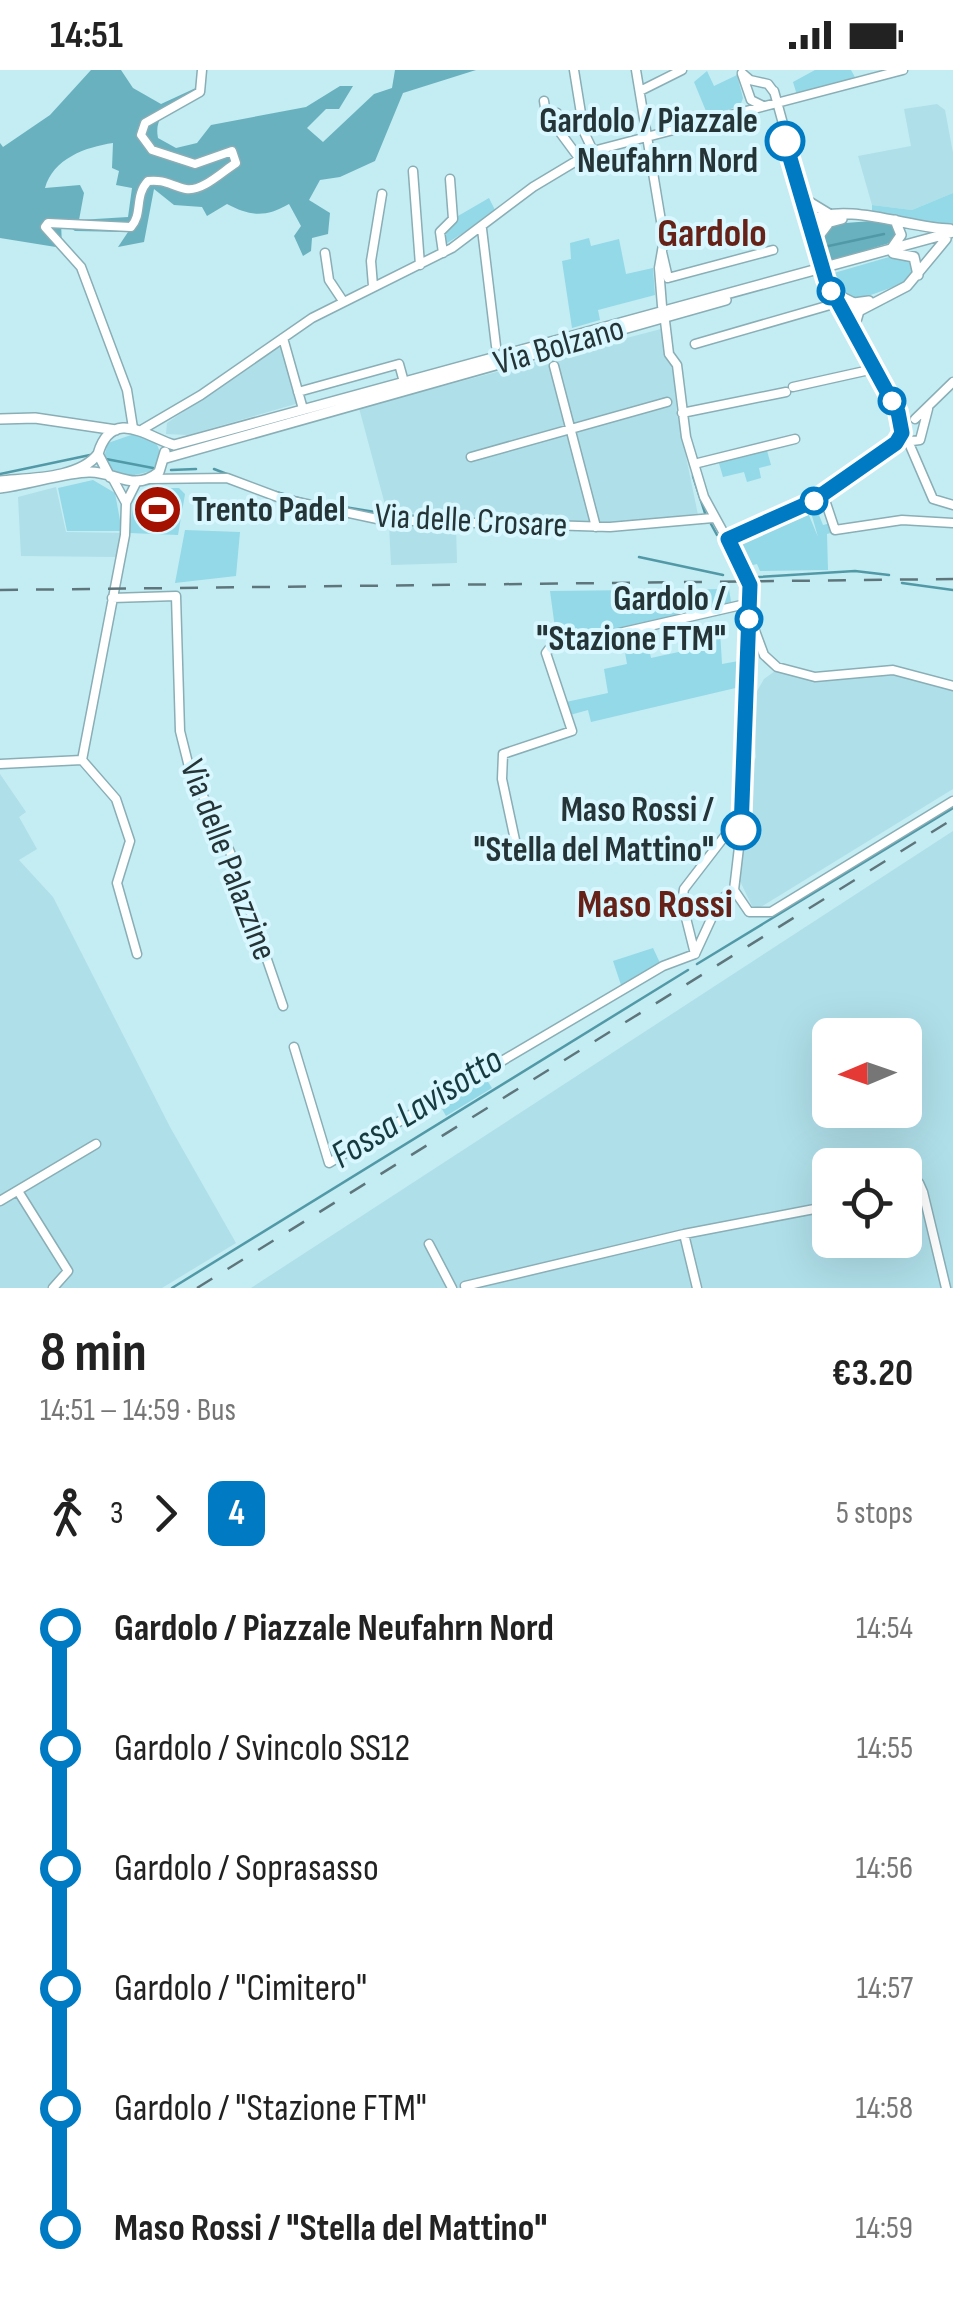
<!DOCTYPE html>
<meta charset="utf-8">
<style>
:root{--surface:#fff;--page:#f6f6f6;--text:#222;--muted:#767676}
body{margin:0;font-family:"Sofia Sans Condensed",sans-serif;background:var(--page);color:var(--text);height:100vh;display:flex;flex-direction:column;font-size:38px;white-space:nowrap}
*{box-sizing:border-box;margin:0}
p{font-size:32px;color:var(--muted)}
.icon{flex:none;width:55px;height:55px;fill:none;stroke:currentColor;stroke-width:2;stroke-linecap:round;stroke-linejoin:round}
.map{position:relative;height:1218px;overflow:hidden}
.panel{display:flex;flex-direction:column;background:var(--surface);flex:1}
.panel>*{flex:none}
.badge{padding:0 20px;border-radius:15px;font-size:35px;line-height:65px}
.needle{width:65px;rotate:268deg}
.buttons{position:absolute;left:812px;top:948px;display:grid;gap:20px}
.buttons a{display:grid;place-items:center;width:110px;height:110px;border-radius:15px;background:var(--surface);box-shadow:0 10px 40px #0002;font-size:50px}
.map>.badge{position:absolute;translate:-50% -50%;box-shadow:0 0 0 5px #fff}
.legs{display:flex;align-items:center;gap:15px;height:110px;padding:0 40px;font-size:32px}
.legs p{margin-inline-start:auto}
.head{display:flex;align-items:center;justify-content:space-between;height:170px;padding:0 40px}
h1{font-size:55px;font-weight:700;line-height:75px}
ul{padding:0 40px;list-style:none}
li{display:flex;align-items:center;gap:35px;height:120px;font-size:38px}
li i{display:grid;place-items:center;width:15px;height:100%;margin:0 12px;background:currentColor}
li i::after{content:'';width:25px;height:25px;margin:-12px;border:8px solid;border-radius:50%;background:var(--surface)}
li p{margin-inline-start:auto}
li:first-child i{background:linear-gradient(#0000 50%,currentColor 0)}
li:last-child i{background:linear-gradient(currentColor 50%,#0000 0)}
.status{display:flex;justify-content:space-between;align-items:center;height:70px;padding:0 50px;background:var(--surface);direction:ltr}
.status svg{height:28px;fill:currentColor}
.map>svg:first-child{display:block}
</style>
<div class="status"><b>14:51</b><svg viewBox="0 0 49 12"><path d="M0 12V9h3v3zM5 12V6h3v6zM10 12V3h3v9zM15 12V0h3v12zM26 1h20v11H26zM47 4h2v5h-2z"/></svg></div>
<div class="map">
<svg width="953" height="1218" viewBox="0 0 953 1218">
<rect width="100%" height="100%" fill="#c4ecf3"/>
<path fill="#afdfe9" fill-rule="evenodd" d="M 937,34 L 945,40 L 953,83 L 953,123 L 912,140 L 872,135 L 858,86 L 911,76 L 904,39 Z
M 661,259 L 664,282 L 673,298 L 677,343 L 698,445 L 614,454 L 387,442 L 359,338 Z
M 282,273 L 299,333 L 188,365 L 166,364 L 167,353 Z
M 56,417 L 66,462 L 122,463 L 118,487 L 21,486 L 18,427 Z
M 389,454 L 456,456 L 457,493 L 391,495 Z
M 775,601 L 816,609 L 887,602 L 953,619 L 953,719 L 759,838 L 752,836 L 740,811 L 750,701 L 756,687 L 753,628 L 764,609 Z
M 0,704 L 26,742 L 19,747 L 37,779 L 19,790 L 53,827 L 170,1057 L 236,1173 L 162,1218 L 0,1218 Z
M 953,761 L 953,1218 L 251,1218 ZM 830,965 L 905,965 L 905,1040 L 830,1040 ZM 830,1095 L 905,1095 L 905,1170 L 830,1170 Z"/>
<path fill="#93d9e7" d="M 815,0 L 851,0 L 856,9 L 797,25 L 793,12 Z
M 707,1 L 714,16 L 737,5 L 743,28 L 740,36 L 708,46 L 694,12 Z
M 953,123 L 953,157 L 872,142 L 872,135 L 912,140 Z
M 489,128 L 496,142 L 444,175 L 442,163 L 458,146 Z
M 589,168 L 591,176 L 619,169 L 626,204 L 653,198 L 655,225 L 598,240 L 600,250 L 572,258 L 562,191 L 571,189 L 570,173 Z
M 896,185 L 912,190 L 913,205 L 907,212 L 854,231 L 834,221 L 827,205 Z
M 134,364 C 157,369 165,376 156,400 L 126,407 L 110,402 L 104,387 L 108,373 Z
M 766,377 L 771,395 L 759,398 L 761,408 L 747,412 L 744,402 L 723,407 L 718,390 Z
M 93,410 L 115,423 L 122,461 L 67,461 L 58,418 Z
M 150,418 L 179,418 L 185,424 L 178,465 L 129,463 L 134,429 Z
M 824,432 L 825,436 L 817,440 L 823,455 L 831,453 L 834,462 L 827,464 L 828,500 L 760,501 L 757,494 L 745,497 L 735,468 L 808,443 L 818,467 L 810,439 Z
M 185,460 L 240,462 L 236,506 L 175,513 Z
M 729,519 L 731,532 L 557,573 L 550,521 Z
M 708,559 L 710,563 L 720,561 L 722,594 L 744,590 L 744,616 L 591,652 L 588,640 L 570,645 L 566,632 L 608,623 L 604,599 L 627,594 L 622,565 L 645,560 L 651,588 L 697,578 L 697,561 Z
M 653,878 L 661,895 L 622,918 L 613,891 Z
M 483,1004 L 492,1018 L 446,1046 L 438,1032 Z"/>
<path fill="#69b1be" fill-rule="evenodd" d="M 91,0 L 121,0 L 133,18 L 161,34 L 200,16 C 184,35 152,38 158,68 L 176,78 L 197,73 L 211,55 L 306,37 L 340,16 L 353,16 L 339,39 L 326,39 L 307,58 L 323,72 L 374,24 L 392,18 L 395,0 L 476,0 L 403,23 L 375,91 L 340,107 L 320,110 L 309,130 L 330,143 L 328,164 L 312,168 L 311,181 L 303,186 L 294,166 L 301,156 L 289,134 C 265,148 250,146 227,134 L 207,146 L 202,137 L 174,135 L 154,119 L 144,172 L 118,177 L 128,162 L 75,161 L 61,151 L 62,178 L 0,168 L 0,73 L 3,77 L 50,45 ZM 113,73 L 112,98 L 119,101 L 116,115 L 132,118 L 128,147 L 79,150 L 84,123 L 80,115 L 45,118 C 53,89 85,77 113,73 Z
M 885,150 L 894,153 L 898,161 L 893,172 L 824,193 L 818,171 L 832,154 Z"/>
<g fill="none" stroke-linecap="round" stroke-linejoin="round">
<path stroke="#5299a7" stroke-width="2.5" d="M 637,26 L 642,61
M 824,177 L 884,164
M 106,389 L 153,398
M 214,399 L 263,418
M 171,400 L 196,399
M 0,404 L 90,385
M 693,406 L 705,443
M 276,422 L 302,429
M 314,432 L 387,444
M 398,445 L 433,447
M 711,454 L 717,465
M 639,487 L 723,505
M 758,507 L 855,501 L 889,505
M 902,513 L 953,520
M 697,894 L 953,738
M 172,1218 L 688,900"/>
<defs>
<path id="minor" d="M 574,0 L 584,62 L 593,81
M 636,0 L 664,169 L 659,198 L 662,236
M 742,3 L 750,10 L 768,14 L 774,22
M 742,4 L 751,30 L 763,36
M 640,21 L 682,0
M 774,21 L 821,192
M 544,31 L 546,44 L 557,43 L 559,61 L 579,88
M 413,101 L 420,195
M 482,159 L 496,276
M 662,182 L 668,208 L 773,180
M 325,183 L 329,210 L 343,231
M 443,183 L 440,162 L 453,149 L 450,109
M 825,207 L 898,342 L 902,363 L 896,372
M 373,216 L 371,191 L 382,124
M 665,251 L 669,284 L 677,295 L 686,367 L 704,427 L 750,511 L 743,743 L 734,820 L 749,842 L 771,842 L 953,731
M 283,268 L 303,339
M 695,274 L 837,233
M 554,296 L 596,457
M 793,317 L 874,299
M 298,322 L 399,294 L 404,312
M 682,343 L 786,322
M 915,349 L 953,312
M 133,358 L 127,320 L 81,197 L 45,157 L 48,153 L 131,157 C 143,144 134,126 148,111 C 165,109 171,116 186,119 C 202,122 223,101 236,93 L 232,81 L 195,94 L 152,80 L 141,65 L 145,53 L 200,22 L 202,0
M 143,359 L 201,325 L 312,248 L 452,178 L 533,117 L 593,81 L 903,0
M 908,371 L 933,429 L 953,435
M 471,387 L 667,332
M 694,394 L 795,369
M 148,409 L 227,408 L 283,429 L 382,450 L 610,457 L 713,448
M 823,424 L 835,460 L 902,450 L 953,453
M 126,433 L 137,411
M 728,469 L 813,431 L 896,373 L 920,370 L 928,339
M 112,528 L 176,526 L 180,661 L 189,697 L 230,782 L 283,936
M 751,550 L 764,585 L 777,597 L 815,607 L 893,600 L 953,616
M 82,690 L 116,729 L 130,771 L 117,813 L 137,884
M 0,694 L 82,690 L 125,465 L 126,433 L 113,409
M 515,770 L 502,709 L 503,684 L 572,661 L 546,583 L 549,579 L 750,533
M 695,884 L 682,832 L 684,819 L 741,745
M 294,977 L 329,1093 L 663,896 L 695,884 L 720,830 L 734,820
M 905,1120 L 919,1113 L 923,1122 L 946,1218
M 18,1121 L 68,1201 L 53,1218
M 0,1131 L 96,1074
M 684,1164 L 697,1218
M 429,1174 L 452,1218
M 465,1216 L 684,1164 L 830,1136"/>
<path id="major" d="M 801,127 L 829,144
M 809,151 C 846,131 911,159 950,159
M 809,151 L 823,154 L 842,149
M 815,171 L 828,154
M 892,178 L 901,165 L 895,150
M 893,183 L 914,187 L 918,205
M 832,222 L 854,233 L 869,231
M 842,242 L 859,241
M 853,261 L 859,241 L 907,216 L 946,169
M 0,349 L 35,348 L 116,360
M 166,388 L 726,230
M 110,407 L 98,384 C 112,336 149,368 174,375 L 953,162
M 0,411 C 30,408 79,409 98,384
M 0,418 C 26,415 67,402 89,402 C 115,401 133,423 159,402 L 165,382"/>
</defs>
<use href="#minor" stroke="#89aeb6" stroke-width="11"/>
<use href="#major" stroke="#89aeb6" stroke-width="12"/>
<use href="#minor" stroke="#fff" stroke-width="8"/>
<use href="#major" stroke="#fff" stroke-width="9"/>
<path stroke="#5e767b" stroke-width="2.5" stroke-dasharray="18 18" stroke-linecap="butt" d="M 0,520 L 953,509
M 197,1218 L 953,749"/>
</g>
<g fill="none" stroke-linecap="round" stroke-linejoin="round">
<defs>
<path id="line-1" d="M 741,760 L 750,515 L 728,469 L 813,431 L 896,373 L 902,363 L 898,342 L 826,210 L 785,71"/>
</defs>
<use href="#line-1" stroke="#fff" stroke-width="22"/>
<use href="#line-1" stroke="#007bc3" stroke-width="15"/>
</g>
<defs>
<symbol id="stadium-disc" viewBox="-11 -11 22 22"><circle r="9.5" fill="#a51100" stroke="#d8f7fe"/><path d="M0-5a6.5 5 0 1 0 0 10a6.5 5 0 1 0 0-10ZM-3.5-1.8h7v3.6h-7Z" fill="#fff"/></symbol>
</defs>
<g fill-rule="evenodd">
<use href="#stadium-disc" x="130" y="412" width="55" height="55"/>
</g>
<g fill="#fff" stroke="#007bc3" stroke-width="5">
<circle cx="785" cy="71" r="18"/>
<circle cx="831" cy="221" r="12"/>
<circle cx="892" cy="331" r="12"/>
<circle cx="814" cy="431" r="12"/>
<circle cx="749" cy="549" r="12"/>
<circle cx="741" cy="760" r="18"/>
</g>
<g text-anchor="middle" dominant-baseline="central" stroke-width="8" stroke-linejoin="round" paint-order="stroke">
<g font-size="35" font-weight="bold" fill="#253437" stroke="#d8f7fe" text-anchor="end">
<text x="758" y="51">Gardolo / Piazzale<tspan x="758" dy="40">Neufahrn Nord</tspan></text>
<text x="726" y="529">Gardolo /<tspan x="726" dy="40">"Stazione FTM"</tspan></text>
<text x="714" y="740">Maso Rossi /<tspan x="714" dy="40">"Stella del Mattino"</tspan></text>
</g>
<g font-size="35" fill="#253437" stroke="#d8f7fe">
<text transform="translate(559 276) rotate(-16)">Via Bolzano</text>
<text transform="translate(471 451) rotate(3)">Via delle Crosare</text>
<text transform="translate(228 790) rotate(69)">Via delle Palazzine</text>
</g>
<g font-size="35" font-weight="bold" fill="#253437" stroke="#d8f7fe" text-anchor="start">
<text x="192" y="440">Trento Padel</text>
</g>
<g font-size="38" font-style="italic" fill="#173a41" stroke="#d8f7fe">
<text transform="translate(417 1038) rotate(-32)">Fossa Lavisotto</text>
</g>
<g font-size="40" font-weight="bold" fill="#662218" stroke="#d8f7fe">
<text x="712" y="164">Gardolo</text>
<text x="655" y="835">Maso Rossi</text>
</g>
</g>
</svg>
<div class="buttons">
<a><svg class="needle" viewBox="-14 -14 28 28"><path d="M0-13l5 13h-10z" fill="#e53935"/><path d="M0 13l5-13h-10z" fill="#767676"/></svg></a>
<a><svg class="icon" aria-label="locate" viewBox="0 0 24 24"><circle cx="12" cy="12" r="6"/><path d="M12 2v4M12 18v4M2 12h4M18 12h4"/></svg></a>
</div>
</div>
<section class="panel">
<div class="head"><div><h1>8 min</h1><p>14:51 – 14:59 · Bus</p></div><b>€3.20</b></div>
<div class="legs"><svg class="icon" aria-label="walk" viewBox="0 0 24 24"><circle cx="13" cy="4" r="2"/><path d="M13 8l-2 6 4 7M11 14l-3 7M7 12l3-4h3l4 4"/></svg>3<svg class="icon" aria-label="forward" viewBox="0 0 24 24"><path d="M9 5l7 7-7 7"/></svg><b class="badge" style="background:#007bc3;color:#fff">4</b><p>5 stops</p></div>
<ul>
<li><i style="color:#007bc3"></i><b>Gardolo / Piazzale Neufahrn Nord</b><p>14:54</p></li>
<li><i style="color:#007bc3"></i><span>Gardolo / Svincolo SS12</span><p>14:55</p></li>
<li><i style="color:#007bc3"></i><span>Gardolo / Soprasasso</span><p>14:56</p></li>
<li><i style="color:#007bc3"></i><span>Gardolo / &quot;Cimitero&quot;</span><p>14:57</p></li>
<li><i style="color:#007bc3"></i><span>Gardolo / &quot;Stazione FTM&quot;</span><p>14:58</p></li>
<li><i style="color:#007bc3"></i><b>Maso Rossi / &quot;Stella del Mattino&quot;</b><p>14:59</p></li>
</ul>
</section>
